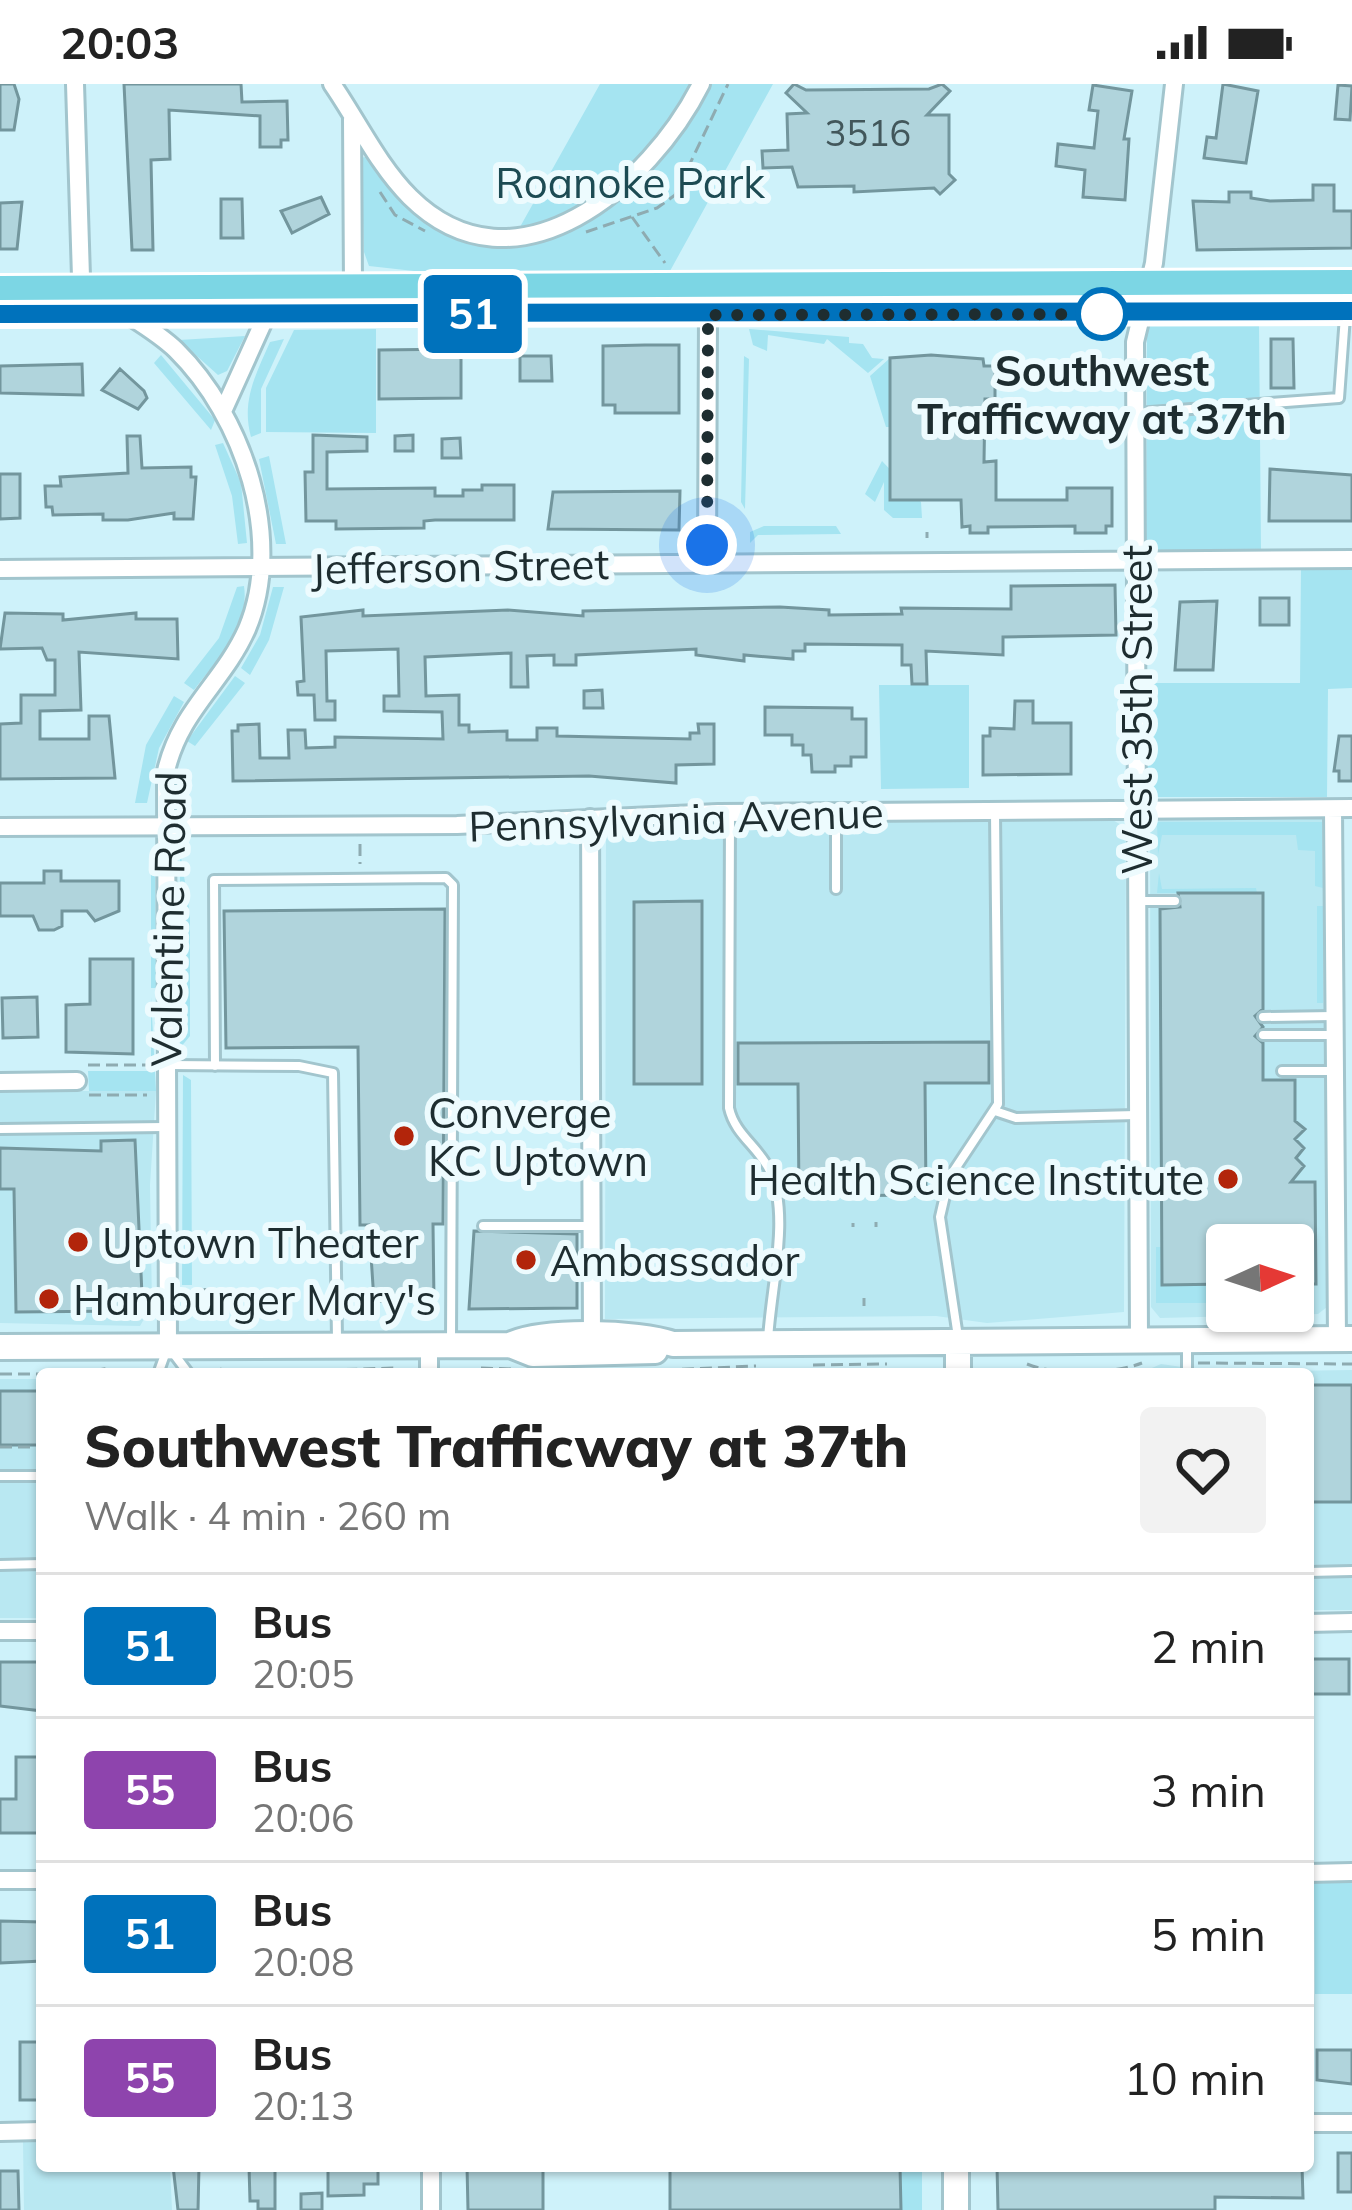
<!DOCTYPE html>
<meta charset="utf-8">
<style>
:root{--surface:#fff;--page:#f2f2f2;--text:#222;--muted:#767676;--line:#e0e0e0}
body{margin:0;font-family:Mulish,sans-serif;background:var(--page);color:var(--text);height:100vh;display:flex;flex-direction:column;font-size:45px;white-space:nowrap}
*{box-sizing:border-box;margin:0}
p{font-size:39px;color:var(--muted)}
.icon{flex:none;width:66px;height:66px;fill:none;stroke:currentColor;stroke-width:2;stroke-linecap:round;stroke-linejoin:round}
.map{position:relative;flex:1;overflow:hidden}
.sheet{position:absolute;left:36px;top:1284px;width:1278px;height:804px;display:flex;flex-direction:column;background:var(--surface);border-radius:12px;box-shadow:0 3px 9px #0004}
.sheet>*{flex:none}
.badge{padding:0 24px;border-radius:9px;font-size:42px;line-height:78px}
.needle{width:78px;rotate:87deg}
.controls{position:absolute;left:1206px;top:1140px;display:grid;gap:24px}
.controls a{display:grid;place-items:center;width:108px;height:108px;border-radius:12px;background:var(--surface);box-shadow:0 3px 9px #0004;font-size:60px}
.you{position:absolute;width:60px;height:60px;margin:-30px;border:9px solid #fff;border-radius:50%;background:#1a73e8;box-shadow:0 0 0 18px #1a73e833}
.map>.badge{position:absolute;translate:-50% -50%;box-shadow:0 0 0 6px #fff}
.round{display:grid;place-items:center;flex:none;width:126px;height:126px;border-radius:12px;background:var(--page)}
.head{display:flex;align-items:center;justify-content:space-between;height:204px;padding:0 48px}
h1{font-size:57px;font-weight:800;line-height:90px}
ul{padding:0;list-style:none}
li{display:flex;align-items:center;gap:36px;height:144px;padding:0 48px;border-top:3px solid var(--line)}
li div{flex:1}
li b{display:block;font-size:45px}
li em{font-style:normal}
li .badge{min-width:132px;font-weight:700;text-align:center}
.status{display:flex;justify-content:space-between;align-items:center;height:84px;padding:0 60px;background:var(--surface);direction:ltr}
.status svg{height:33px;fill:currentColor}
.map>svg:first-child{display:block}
</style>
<div class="status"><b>20:03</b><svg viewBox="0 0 49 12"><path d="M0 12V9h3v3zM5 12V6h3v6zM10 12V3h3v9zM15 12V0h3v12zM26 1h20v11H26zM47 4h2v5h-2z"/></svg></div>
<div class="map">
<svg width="1352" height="2126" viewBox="0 0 1352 2126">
<rect width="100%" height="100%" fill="#cef2fa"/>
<path fill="#b9e8f2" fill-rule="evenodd" d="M 1323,729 L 1327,734 L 1327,1223 L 1318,1230 L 1160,1234 L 1151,1223 L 1150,738 L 1154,732 ZM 1227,1161 L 1293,1161 L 1293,1227 L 1227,1227 Z
M 1109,734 L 1125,743 L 1126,753 L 1124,1228 L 987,1239 L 936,1232 L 605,1235 L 606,747 L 619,741 Z
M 0,1007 L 156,1007 L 150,1101 L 152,1221 L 140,1242 L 0,1239 Z
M 1161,1280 L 1217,1288 L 1352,1286 L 1352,1526 L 1308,1526 L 1308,1290 L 1138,1290 Z
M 0,1295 L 42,1295 L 42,1534 L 0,1534 Z
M 23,2057 L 42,2057 L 42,2082 L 170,2082 L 172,2126 L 24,2126 Z"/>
<path fill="#a5e4f1" d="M 600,0 L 773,0 L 670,187 L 414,187 L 369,182 L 364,168 L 361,74 L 369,72 C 411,122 442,158 511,159 Z
M 1151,239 L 1259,239 L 1261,466 L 1153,467 L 1146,463 L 1147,248 Z
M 376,245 L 376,349 L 266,348 L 266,304 L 294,246 Z
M 749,245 L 849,253 L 849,259 L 863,260 L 872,274 L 884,275 L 868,289 L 827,255 L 824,260 L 768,251 L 767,267 L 753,261 Z
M 245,252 L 227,287 L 218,291 L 179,256 Z
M 284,255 L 261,305 L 261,349 L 251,353 C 241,317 256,290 270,258 Z
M 161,271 L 215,336 L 211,346 L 154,279 Z
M 744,272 L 749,275 L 745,425 L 741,418 Z
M 890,274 L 892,343 L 886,343 L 870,292 Z
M 223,359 L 241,399 L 247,459 L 238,460 L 232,412 L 215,361 Z
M 269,372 L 286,460 L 276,460 L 259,375 Z
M 882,377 L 921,418 L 922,434 L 893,434 L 884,426 L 884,398 L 875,418 L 865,410 Z
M 764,442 L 836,442 L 841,450 L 758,451 L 750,459 L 750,448 Z
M 1301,483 L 1352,483 L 1352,604 L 1328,605 L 1327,713 L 1153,713 L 1146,707 L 1146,599 L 1300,599 Z
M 244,502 C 250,542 216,577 194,606 L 184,599 L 219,554 L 237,503 Z
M 273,503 L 284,503 L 269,556 L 250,591 L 241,584 L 260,551 Z
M 235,592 L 245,599 L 195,662 L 187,657 Z
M 969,601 L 969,704 L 881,705 L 879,601 Z
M 174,612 L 184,618 L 159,664 L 147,719 L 135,719 L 146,661 Z
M 1157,738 L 1322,738 L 1323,804 L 1315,802 L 1315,767 L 1298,766 L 1296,751 L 1162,751 L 1158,771 Z
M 180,766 L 190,831 L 190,952 L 180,964 Z
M 151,767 L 155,767 L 156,904 L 151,904 Z
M 1159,789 L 1162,805 L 1256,804 L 1257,809 L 1157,809 Z
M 1317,822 L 1323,822 L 1323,919 L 1317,919 Z
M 151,913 L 156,1007 L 89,1007 L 88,987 L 151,987 Z
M 183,991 L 191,996 L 192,1201 L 182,1201 Z
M 1156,1163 L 1161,1163 L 1162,1200 L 1227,1200 L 1227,1219 L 1156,1219 Z
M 1314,1798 L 1352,1798 L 1352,1910 L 1315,1910 Z
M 900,2082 L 922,2082 L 922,2126 L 901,2126 Z"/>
<path fill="#b0d4dc" stroke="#73969d" stroke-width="3" d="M 0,0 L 14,0 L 19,15 L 14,46 L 0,46 Z
M 124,0 L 241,0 L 242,18 L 287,17 L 288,56 L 281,56 L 281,63 L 260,63 L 260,32 L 169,26 L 170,75 L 151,76 L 153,166 L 132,166 Z
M 794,0 L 806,6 L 929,5 L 942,0 L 950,7 L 927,31 L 949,31 L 949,90 L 955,96 L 940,110 L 934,104 L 854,108 L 854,102 L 798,103 L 792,83 L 763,84 L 762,67 L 788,66 L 787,30 L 807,29 L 786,9 Z
M 1223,0 L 1258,7 L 1246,79 L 1204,74 L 1207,53 L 1216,54 Z
M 1093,1 L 1132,7 L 1124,55 L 1129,55 L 1125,116 L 1083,113 L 1085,86 L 1056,82 L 1058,60 L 1094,64 L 1098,27 L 1089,26 Z
M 1338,1 L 1352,2 L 1350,36 L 1335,35 Z
M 1313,101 L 1334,101 L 1334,127 L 1352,127 L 1352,164 L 1197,166 L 1193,117 L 1229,118 L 1229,108 L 1251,108 L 1251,114 L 1270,117 L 1313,116 Z
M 321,113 L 329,130 L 292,149 L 281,127 Z
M 221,115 L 242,115 L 243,154 L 221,154 Z
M 22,118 L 17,165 L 0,165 L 0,119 Z
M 1271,255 L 1293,255 L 1294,304 L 1271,304 Z
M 645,261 L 679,261 L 679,329 L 615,329 L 615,321 L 603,321 L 603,262 Z
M 461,265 L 461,314 L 379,315 L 379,266 Z
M 931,271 L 983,275 L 984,282 L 995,282 L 995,315 L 985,315 L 984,378 L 996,377 L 996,416 L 1067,416 L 1067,404 L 1112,404 L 1112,442 L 1106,442 L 1106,449 L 1075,449 L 1075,442 L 988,443 L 988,449 L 970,449 L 970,442 L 962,443 L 961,416 L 890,416 L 890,274 Z
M 520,272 L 551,272 L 552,297 L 520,297 Z
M 82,280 L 83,311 L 0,309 L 0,282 Z
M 120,285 L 144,307 L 147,314 L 138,325 L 102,306 Z
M 313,351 L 367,353 L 367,367 L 327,368 L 327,405 L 435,404 L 435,412 L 463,412 L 463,406 L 482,406 L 482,401 L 514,401 L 514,436 L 435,436 L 424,437 L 424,444 L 336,445 L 336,437 L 306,437 L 305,388 L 313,388 Z
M 413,351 L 413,367 L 395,367 L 395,352 Z
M 127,352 L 140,352 L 142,384 L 191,383 L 191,393 L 196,393 L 193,435 L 174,435 L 174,429 L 128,436 L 103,436 L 103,430 L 53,431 L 52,423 L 46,423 L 45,402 L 61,402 L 60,393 L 128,389 Z
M 460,354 L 461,374 L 442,374 L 442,355 Z
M 1270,385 L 1352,391 L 1352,437 L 1269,437 Z
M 0,390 L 20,390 L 20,434 L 0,435 Z
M 680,407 L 679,446 L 548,445 L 553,408 Z
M 1115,501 L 1116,551 L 1003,553 L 1003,571 L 926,567 L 927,600 L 912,600 L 911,581 L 902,581 L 902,561 L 805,560 L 805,567 L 793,567 L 793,575 L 744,571 L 744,577 L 696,571 L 696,565 L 576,571 L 576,581 L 554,581 L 554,571 L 527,572 L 528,603 L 511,603 L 511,569 L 425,573 L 426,612 L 459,611 L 459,641 L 469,641 L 469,648 L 507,647 L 507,656 L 537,656 L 537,644 L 557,644 L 557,652 L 690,655 L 690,649 L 699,649 L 698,640 L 714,640 L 714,680 L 676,681 L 676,699 L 589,692 L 233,697 L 232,647 L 238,647 L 238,641 L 259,640 L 260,674 L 289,674 L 288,646 L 305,646 L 306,664 L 335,663 L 335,653 L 443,655 L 442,628 L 384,627 L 384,612 L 399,612 L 398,565 L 326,567 L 327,617 L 335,617 L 335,636 L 315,636 L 314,611 L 298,611 L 297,598 L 304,597 L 301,533 L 363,526 L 363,532 L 508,526 L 583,532 L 583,527 L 780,523 L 829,526 L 829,531 L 902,530 L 901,524 L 1011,525 L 1011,502 Z
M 1260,514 L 1289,514 L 1289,541 L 1260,541 Z
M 1217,517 L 1213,586 L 1175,586 L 1180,518 Z
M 5,529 L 63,530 L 63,536 L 136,529 L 136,535 L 177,535 L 178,575 L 79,568 L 81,626 L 40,627 L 40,655 L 89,655 L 89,632 L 109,632 L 115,694 L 0,695 L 0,640 L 21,639 L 21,611 L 55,611 L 55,576 L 47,576 L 42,564 L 0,565 Z
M 602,606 L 603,624 L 584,624 L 584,607 Z
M 1015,617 L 1033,617 L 1033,639 L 1071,639 L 1071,690 L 983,691 L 983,652 L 990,652 L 990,644 L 1014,645 Z
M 765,623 L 852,624 L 852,635 L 866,635 L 866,673 L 851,673 L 851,682 L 835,682 L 835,688 L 812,688 L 811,671 L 803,671 L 803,661 L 792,661 L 792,651 L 765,651 Z
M 1339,652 L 1352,652 L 1352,697 L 1339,697 L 1339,687 L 1334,687 Z
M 44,787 L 61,787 L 61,797 L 119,797 L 119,827 L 95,837 L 87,827 L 62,827 L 62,842 L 54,846 L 39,846 L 33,832 L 0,832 L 0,799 L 44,799 Z
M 1178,809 L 1263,809 L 1263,925 L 1255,932 L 1263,943 L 1255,952 L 1263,959 L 1263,996 L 1295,996 L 1295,1037 L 1305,1045 L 1295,1055 L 1304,1064 L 1296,1074 L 1304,1082 L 1291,1098 L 1315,1098 L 1316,1200 L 1293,1200 L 1293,1161 L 1227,1161 L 1227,1200 L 1162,1201 L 1160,825 L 1180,823 Z
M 702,817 L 702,1000 L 634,1000 L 634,818 Z
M 445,825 L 443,1140 L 433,1140 L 434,1217 L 374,1217 L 369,1141 L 360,1141 L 358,963 L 226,964 L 224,827 Z
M 90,875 L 133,875 L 133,970 L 66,968 L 66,921 L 90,920 Z
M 37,913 L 38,953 L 3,954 L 2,914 Z
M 989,958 L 989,999 L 925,999 L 926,1111 L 799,1112 L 798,1000 L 738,1000 L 738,959 Z
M 135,1056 L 142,1211 L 150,1211 L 142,1223 L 122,1232 L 122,1227 L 16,1228 L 14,1105 L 0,1105 L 0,1064 L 101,1067 L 101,1057 Z
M 474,1147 L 577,1150 L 577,1224 L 469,1225 Z
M 1308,1301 L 1352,1301 L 1352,1418 L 1308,1418 Z
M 0,1307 L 42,1307 L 42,1361 L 0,1361 Z
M 1308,1575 L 1349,1575 L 1349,1610 L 1308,1610 Z
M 0,1578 L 42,1578 L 42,1627 L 0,1622 Z
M 16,1673 L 41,1673 L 42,1749 L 0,1749 L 0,1715 L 16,1715 Z
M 0,1837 L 42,1838 L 42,1877 L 0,1879 Z
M 20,1958 L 39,1958 L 40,2016 L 20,2016 Z
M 1317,1966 L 1352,1966 L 1352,2000 L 1317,1996 Z
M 1338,2069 L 1352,2069 L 1352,2108 L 1338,2108 Z
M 173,2082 L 199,2082 L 198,2126 L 178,2126 Z
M 249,2082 L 275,2082 L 275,2125 L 258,2125 L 258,2117 L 250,2117 Z
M 328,2082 L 378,2082 L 378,2100 L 364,2100 L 364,2111 L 328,2112 Z
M 467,2082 L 543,2082 L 543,2126 L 468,2126 Z
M 670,2082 L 900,2082 L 901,2126 L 670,2126 Z
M 997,2082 L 1302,2082 L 1303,2114 L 1215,2113 L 1215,2126 L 998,2126 Z
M 0,2087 L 18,2087 L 19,2126 L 0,2126 Z
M 322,2109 L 322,2126 L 301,2126 L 301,2110 Z"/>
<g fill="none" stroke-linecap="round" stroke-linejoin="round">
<defs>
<path id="lane" d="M 1137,329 L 1339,314 L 1345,232
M 730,732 L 729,1024 C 735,1051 758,1062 770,1087 C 791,1132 770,1207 768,1257
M 836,805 L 836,730
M 1140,817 L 1175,817
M 1263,933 L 1333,932
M 1263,951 L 1333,951
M 170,981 L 299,982 L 333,989 L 337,1254
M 215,982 L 214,796 L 446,794 L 453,801 L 451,1258
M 1282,987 L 1333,987
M 995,1027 L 1016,1034 L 1136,1031
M 0,1045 L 165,1043
M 483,1142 L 589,1142
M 958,1253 L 940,1133 L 949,1094 L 998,1020 L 995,729
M 1187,1263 L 1187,1290
M 158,1290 L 168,1262 L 189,1290
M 0,1392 L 42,1392
M 0,1481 L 42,1480
M 1308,1488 L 1352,1487"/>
<path id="street" d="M 75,0 L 81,193 C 107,224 147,238 176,266 C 243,332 285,454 247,545 C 223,599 180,626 166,687 L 168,1262
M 332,0 C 357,36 378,81 410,113 C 516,218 651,100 701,0
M 352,35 L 353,202
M 224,325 L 267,230
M 707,479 L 708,231
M 0,485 L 1352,475
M 1333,725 L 1337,1255
M 590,734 L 592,1252
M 0,743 L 457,741 L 718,729 L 1352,724
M 0,998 L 77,997
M 1139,1256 L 1135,258 L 1154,179 L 1174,0
M 429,1261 L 429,1290
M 1308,1539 L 1352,1538
M 0,1547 L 42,1547
M 1308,1789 L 1352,1788
M 0,1796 L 42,1796
M 1308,2039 L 1352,2039
M 0,2048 L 42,2047
M 431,2082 L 431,2126"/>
<path id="secondary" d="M 510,1261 L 533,1270 L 655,1267
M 0,1263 L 510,1261 C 543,1245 638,1248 673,1260 L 1352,1255
M 958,1290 L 958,1258
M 956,2082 L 956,2126"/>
<path id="primary" d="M 0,204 L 1352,198
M 0,230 L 1352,227"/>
</defs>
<use href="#lane" stroke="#a2c5cd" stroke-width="14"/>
<use href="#street" stroke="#a2c5cd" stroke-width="22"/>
<use href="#secondary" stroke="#a2c5cd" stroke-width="30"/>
<use href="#primary" stroke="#fff" stroke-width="30"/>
<path stroke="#8eabb1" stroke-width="3" stroke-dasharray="12 6" stroke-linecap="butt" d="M 380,108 L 395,131 L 425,147
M 632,133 L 665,179
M 586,148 L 657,124 L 675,111 L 728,0
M 927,448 L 927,454
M 360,760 L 360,780
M 88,981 L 150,981
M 89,1011 L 147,1011
M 876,1138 L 876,1143
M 853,1143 L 853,1139
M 864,1214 L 864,1222
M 141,1215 L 148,1217
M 130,1226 L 131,1230
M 205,1229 L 205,1204
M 1198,1279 L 1352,1280
M 1027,1280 C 1056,1292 1113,1290 1142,1279
M 813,1281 L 887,1280
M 481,1284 L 513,1285
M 220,1285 L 232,1289 L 395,1284
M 664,1286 L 756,1282
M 0,1290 L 42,1290
M 76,1290 L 109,1284
M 0,1363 L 42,1363"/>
<use href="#lane" stroke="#fff" stroke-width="8"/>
<use href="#street" stroke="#fff" stroke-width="16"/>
<use href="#secondary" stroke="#fff" stroke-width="24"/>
<use href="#primary" stroke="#7cd6e4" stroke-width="24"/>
</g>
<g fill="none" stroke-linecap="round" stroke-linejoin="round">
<defs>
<path id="line" d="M 0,230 L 1352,227"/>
</defs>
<use href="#line" stroke="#fff" stroke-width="27"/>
<use href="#line" stroke="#0072bc" stroke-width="18"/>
<path stroke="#1e2d30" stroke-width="12" stroke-dasharray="0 21.6" d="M 707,461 L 708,231 L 1124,230 L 1102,230"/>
</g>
<circle fill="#fff" stroke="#0072bc" stroke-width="6" cx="1102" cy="230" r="24"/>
<g fill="#b2250b" stroke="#edfbfe" stroke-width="4.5">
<circle cx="404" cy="1052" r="12"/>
<circle cx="1228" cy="1095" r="12"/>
<circle cx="78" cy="1158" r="12"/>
<circle cx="526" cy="1176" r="12"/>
<circle cx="49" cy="1215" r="12"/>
</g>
<g text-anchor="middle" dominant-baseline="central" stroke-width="12" stroke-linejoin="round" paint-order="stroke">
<g font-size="36" fill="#42575b">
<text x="868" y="48">3516</text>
</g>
<g font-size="42" fill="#1d4b53" stroke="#edfbfe">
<text x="630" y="98">Roanoke Park</text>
</g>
<g font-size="42" font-weight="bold" fill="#1e2d30" stroke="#edfbfe">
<text x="1102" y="286">Southwest<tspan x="1102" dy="48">Trafficway at 37th</tspan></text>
</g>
<g font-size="42" fill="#1e2d30" stroke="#edfbfe">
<text transform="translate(460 482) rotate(-1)">Jefferson Street</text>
<text transform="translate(1136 626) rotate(-90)">West 35th Street</text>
<text transform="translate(676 735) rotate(-2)">Pennsylvania Avenue</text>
<text transform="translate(168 835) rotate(-89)">Valentine Road</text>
</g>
<g font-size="42" fill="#1e2d30" stroke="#edfbfe" text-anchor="start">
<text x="428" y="1028">Converge<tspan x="428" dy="48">KC Uptown</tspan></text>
<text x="1204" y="1095" text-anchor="end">Health Science Institute</text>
<text x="102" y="1158">Uptown Theater</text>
<text x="550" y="1176">Ambassador</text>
<text x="73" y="1215">Hamburger Mary's</text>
</g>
</g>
</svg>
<div class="controls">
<a><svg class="needle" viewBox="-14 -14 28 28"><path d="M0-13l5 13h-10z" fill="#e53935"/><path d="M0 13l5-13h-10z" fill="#767676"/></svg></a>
</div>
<div class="you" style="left:707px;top:461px"></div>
<b class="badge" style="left:473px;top:230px;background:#0072bc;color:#fff">51</b>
<section class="sheet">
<div class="head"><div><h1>Southwest Trafficway at 37th</h1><p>Walk · 4 min · 260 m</p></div><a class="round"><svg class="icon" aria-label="heart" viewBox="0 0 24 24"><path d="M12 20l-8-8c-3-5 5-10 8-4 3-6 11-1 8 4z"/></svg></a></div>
<ul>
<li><span class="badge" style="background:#0072bc;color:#fff">51</span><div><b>Bus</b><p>20:05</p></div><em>2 min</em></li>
<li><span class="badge" style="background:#8e44ad;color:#fff">55</span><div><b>Bus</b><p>20:06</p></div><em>3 min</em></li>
<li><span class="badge" style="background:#0072bc;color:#fff">51</span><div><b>Bus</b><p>20:08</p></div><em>5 min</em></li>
<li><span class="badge" style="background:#8e44ad;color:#fff">55</span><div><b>Bus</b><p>20:13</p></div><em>10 min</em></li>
</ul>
</section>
</div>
